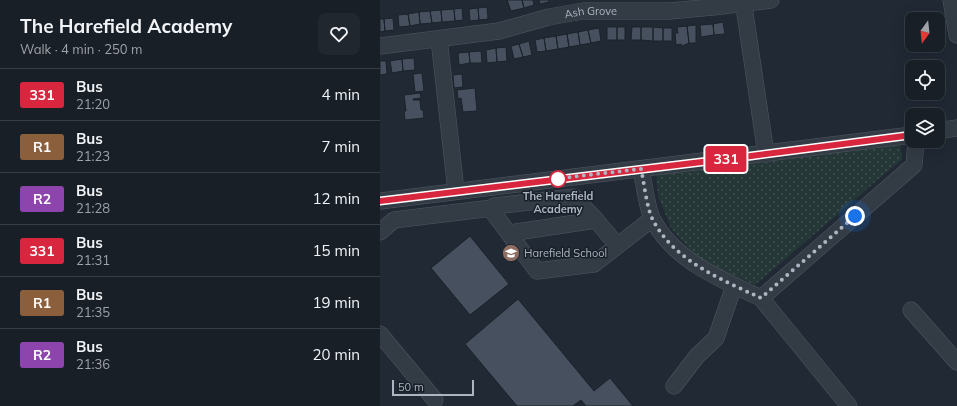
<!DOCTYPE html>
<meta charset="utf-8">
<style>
:root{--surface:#181f27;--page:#21272f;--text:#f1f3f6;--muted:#9fa2a7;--line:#363d44}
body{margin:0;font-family:Mulish,sans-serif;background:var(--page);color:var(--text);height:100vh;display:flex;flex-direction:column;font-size:15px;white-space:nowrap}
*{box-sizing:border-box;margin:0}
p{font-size:13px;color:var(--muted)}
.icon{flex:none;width:22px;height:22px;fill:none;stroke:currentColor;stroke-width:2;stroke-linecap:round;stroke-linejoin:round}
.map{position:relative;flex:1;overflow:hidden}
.sheet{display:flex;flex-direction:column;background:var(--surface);width:380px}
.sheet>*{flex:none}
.badge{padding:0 8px;border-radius:3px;font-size:14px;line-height:26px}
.needle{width:26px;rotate:195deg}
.controls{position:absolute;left:525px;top:12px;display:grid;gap:8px}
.controls a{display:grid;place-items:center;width:40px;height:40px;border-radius:8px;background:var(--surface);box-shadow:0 4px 16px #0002,0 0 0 1px var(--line);font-size:20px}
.scale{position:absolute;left:12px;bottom:10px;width:82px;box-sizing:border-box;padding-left:4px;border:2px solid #adb5c2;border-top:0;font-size:11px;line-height:14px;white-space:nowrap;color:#adb5c2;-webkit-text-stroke:3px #192029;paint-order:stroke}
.you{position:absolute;width:20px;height:20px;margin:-10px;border:3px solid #fff;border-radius:50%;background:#1a73e8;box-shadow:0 0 0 6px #1a73e833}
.map>.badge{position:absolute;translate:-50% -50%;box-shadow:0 0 0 2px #fff}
.round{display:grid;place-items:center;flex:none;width:42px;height:42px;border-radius:8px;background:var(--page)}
.overview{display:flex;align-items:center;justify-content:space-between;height:68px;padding:0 20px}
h1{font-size:19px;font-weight:700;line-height:30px}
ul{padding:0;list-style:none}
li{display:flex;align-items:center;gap:12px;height:52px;padding:0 20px;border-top:1px solid var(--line)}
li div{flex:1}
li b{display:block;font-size:15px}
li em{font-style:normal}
li .badge{min-width:44px;font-weight:700;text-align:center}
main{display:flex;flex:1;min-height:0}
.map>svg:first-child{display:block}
</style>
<main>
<section class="sheet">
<div class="overview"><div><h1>The Harefield Academy</h1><p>Walk · 4 min · 250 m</p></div><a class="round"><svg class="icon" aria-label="heart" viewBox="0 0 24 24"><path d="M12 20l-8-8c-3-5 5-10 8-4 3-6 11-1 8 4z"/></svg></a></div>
<ul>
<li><span class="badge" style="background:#d7263d;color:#fff">331</span><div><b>Bus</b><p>21:20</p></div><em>4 min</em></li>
<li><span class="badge" style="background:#8b5e3c;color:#fff">R1</span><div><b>Bus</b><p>21:23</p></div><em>7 min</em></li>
<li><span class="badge" style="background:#8e44ad;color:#fff">R2</span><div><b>Bus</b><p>21:28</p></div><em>12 min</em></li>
<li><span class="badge" style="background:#d7263d;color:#fff">331</span><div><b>Bus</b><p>21:31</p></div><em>15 min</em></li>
<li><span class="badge" style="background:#8b5e3c;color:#fff">R1</span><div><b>Bus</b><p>21:35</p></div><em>19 min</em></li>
<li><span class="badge" style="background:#8e44ad;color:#fff">R2</span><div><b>Bus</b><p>21:36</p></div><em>20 min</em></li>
</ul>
</section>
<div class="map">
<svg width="577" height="406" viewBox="0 0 577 406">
<defs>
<pattern id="grass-dots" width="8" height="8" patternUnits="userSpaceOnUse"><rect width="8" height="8" fill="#253737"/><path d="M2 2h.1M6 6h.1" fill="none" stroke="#425252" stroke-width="1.8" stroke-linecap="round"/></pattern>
</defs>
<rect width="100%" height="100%" fill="#202934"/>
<path fill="url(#grass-dots)" d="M 520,139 L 522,159 L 375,285 L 319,260 L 291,228 L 278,196 L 276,169 Z"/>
<path fill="#46505e" stroke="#1b222b" d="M 127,0 L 142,0 L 144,8 L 131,11 Z
M 142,0 L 153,0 L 154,5 L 144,8 Z
M 159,0 L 169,0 L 169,2 L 160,4 Z
M 107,7 L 108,19 L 99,20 L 98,8 Z
M 82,8 L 83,20 L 75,21 L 74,9 Z
M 98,8 L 99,20 L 90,21 L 89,9 Z
M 74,9 L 75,21 L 62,22 L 61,10 Z
M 61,10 L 62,22 L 52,23 L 50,11 Z
M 50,11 L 52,23 L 40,24 L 39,12 Z
M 39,12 L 40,24 L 30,26 L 28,14 Z
M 28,14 L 30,26 L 19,27 L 18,15 Z
M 13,18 L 14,30 L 5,31 L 4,19 Z
M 0,19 L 4,19 L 5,31 L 0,32 Z
M 343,22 L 345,34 L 334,35 L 333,24 Z
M 333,24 L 334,35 L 321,37 L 320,25 Z
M 316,25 L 316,43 L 309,43 L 307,26 Z
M 307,26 L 309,43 L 302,46 L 301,44 L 296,45 L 295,33 L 298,33 L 297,27 Z
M 227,27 L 237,27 L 237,40 L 227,40 Z
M 237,27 L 245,27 L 245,40 L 237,40 Z
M 252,27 L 261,27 L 261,40 L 251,40 Z
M 261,27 L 273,27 L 273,41 L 261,40 Z
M 273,27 L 283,28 L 283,41 L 273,41 Z
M 219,28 L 221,41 L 211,43 L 208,30 Z
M 283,28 L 292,28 L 292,41 L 283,41 Z
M 208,30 L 211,43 L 200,45 L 198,32 Z
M 198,32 L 200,45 L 189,47 L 187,34 Z
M 187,34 L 189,47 L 178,49 L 176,36 Z
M 176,36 L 178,49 L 166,51 L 164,38 Z
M 164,38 L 166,51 L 157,52 L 155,40 Z
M 149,41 L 152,55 L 143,57 L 139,44 Z
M 139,44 L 143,57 L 134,59 L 131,46 Z
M 126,47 L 127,61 L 117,62 L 116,48 Z
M 116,48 L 117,62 L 107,63 L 106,50 Z
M 101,51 L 102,63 L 90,63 L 89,52 Z
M 89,52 L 90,63 L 79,65 L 78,53 Z
M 34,58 L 35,70 L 23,71 L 22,59 Z
M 22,59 L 23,71 L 12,73 L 10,61 Z
M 0,61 L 6,61 L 7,74 L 0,75 Z
M 42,73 L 44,91 L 35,92 L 33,74 Z
M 82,74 L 83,87 L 74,88 L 73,75 Z
M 95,88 L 97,111 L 83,112 L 81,98 L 78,99 L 77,90 Z
M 40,93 L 41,98 L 33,99 L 33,100 L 40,100 L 41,110 L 43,110 L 44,118 L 25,120 L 24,111 L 26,111 L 24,95 Z
M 90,236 L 129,284 L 90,315 L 51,268 Z
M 138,299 L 214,391 L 230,378 L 253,406 L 206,406 L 201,400 L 193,406 L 137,406 L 85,344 Z"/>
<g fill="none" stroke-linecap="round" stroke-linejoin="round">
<defs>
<g id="minor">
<path d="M 363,0 L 386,154"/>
<path d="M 571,0 L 577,35"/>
<path d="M 59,39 L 76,191"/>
<path id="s1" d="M 0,46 L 119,31 L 169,17 L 203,11 L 290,11 L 333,7 L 391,0"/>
<path d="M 558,131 L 577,128"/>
<path d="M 261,169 C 264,182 267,210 273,220 C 294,260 341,280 381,298 L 534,165 L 536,141"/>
<path d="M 0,201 L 532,135"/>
<path d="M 112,208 L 112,211 L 157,271 L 214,264 L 272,219"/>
<path d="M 0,232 L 14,220 L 112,208 L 114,206 L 194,197 L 216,220"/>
<path d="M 130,233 L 216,220 L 237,245"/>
<path d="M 381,298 L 469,406"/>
<path d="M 531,310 L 577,362"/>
<path d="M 0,334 L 55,400"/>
<path d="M 294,386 L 317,356 L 336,338 L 354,286"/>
</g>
</defs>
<use href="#minor" stroke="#515863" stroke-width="17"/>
<use href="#minor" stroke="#333b45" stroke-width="16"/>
</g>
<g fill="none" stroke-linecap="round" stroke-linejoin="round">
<defs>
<path id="line" d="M 0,201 L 371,156 L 532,135"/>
</defs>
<use href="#line" stroke="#fff" stroke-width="9"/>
<use href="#line" stroke="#d7263d" stroke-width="6"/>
<path stroke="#adb5c2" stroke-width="4" stroke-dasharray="0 7.2" d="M 178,179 L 173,179 L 261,169 C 264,182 267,210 273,220 C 293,260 342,280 381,298 L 475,216"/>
</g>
<defs>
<symbol id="school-disc" viewBox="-11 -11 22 22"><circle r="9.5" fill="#8d6e63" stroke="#192029"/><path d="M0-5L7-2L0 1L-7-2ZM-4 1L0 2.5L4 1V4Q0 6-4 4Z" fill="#fff"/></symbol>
</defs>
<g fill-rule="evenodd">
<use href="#school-disc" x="121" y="243" width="20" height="20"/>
</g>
<circle fill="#fff" stroke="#d7263d" stroke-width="2" cx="178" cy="179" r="8"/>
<g text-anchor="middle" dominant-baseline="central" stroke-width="3" stroke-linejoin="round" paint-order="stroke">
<g font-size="11" fill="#adb5c2" stroke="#192029">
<text stroke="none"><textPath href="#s1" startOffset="214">Ash Grove</textPath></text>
</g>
<g font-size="11" font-weight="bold" fill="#adb5c2" stroke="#192029">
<text x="178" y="196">The Harefield<tspan x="178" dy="13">Academy</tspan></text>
</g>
<g font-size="11" fill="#adb5c2" stroke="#192029" text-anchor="start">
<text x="144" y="253">Harefield School</text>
</g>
</g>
</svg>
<div class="controls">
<a><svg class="needle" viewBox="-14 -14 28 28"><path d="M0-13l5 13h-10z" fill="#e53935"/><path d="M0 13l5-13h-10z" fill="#9fa2a7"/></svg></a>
<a><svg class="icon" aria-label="locate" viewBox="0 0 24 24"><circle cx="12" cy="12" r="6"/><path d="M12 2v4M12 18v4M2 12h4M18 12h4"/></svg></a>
<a><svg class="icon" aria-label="layers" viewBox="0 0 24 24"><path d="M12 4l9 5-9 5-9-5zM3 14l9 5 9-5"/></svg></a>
</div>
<div class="scale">50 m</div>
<div class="you" style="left:475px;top:216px"></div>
<b class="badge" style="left:346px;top:159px;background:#d7263d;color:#fff">331</b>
</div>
</main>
